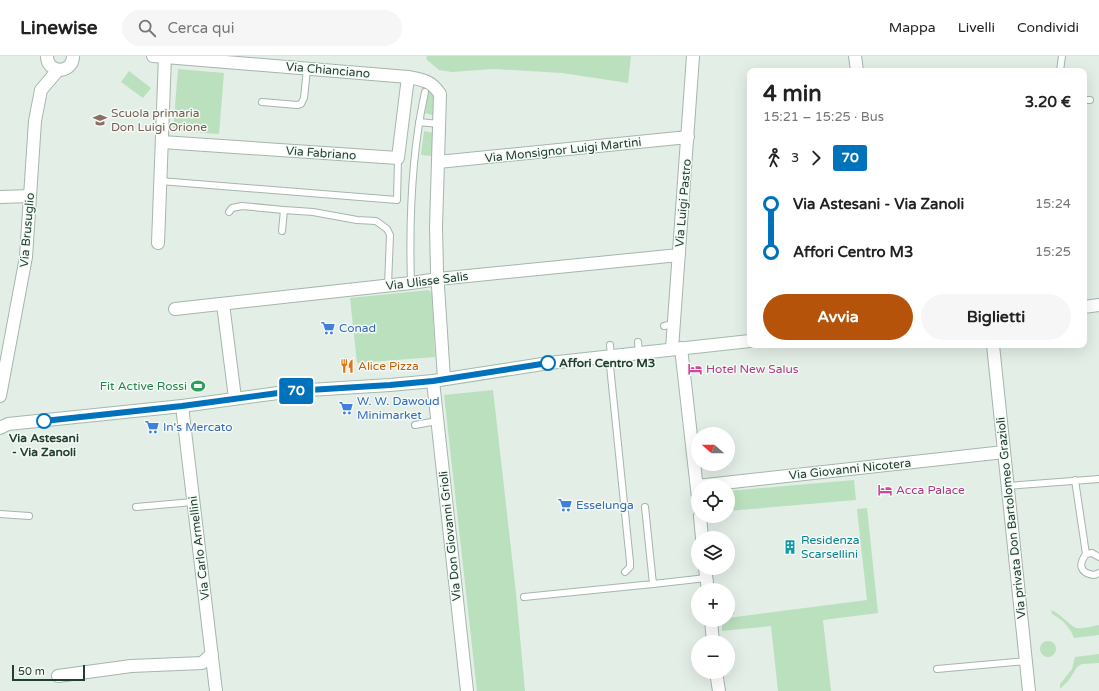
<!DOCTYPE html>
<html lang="it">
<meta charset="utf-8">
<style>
:root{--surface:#fff;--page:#f6f6f6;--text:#222;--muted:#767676;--line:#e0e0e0;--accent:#b45309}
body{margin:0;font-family:"Varela Round",sans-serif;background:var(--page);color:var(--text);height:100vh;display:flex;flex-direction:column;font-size:15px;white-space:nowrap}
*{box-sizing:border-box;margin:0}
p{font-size:13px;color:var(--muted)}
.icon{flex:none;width:22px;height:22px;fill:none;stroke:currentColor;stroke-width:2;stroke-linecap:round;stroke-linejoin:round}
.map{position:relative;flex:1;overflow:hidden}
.side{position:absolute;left:747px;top:12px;width:340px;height:280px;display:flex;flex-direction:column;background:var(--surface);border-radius:8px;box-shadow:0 4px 16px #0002}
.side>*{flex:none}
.badge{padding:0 8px;border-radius:3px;font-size:14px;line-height:26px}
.needle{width:26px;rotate:290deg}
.controls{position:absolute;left:691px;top:371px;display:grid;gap:8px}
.controls a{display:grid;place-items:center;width:44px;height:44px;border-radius:50%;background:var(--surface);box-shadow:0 4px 16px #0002;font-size:20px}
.scale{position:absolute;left:12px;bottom:10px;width:73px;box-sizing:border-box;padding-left:4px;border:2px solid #224032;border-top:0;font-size:11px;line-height:14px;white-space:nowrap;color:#224032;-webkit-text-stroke:3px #f4faf6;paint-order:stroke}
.map>.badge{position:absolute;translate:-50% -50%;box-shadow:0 0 0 2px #fff}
.legs{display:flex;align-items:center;gap:6px;height:44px;padding:0 16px;font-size:13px}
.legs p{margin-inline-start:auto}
.head{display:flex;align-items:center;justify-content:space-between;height:68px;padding:0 16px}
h1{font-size:22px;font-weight:800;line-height:30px}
.cta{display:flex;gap:8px;margin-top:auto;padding:8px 16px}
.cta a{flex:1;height:46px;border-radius:24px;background:var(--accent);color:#fff;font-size:16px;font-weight:800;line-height:46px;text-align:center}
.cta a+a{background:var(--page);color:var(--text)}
ul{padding:0 16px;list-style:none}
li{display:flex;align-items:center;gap:14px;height:48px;font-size:15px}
li i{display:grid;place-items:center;width:6px;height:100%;margin:0 5px;background:currentColor}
li i::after{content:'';width:10px;height:10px;margin:-5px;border:3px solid;border-radius:50%;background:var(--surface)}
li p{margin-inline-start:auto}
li:first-child i{background:linear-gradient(#0000 50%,currentColor 0)}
li:last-child i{background:linear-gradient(currentColor 50%,#0000 0)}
header{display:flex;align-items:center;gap:24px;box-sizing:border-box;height:56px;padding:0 20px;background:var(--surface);border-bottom:1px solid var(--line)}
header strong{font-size:19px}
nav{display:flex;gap:22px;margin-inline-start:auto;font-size:14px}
.search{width:280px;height:36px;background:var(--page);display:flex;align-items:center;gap:10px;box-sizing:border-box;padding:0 14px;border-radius:22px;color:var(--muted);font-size:15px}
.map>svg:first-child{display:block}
</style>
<header>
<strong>Linewise</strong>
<div class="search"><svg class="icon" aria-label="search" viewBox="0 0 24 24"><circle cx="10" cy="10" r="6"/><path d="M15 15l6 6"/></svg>Cerca qui</div>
<nav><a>Mappa</a><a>Livelli</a><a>Condividi</a></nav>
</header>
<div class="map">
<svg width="1099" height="635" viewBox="0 0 1099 635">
<rect width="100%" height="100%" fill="#e3eee7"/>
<path fill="#bbe0bd" d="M 427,0 L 631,0 L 628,27 L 562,17 L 493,13 L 452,16 L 439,14 L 426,3 Z
M 178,13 L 224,17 L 219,78 L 173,75 Z
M 129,15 L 151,32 L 143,42 L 121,26 Z
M 422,28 C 436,40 435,41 436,59 L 432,59 L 425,57 L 428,37 L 421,31 Z
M 424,75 L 434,77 L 432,100 L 422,99 L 421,98 Z
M 429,234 L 432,238 L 435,301 L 357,307 L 350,242 Z
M 493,334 L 516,537 L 525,635 L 477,635 L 444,339 Z
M 854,424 L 856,444 L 728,455 L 728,435 Z
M 867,452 L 878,557 L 823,564 L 831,635 L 778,635 L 771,570 L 722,575 L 722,564 L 728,564 L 728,562 L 867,544 L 857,453 Z
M 1051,554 C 1060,557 1071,571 1077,572 C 1084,573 1092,570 1099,569 L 1099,579 L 1074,582 C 1070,571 1063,564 1052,558 Z
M1040 593a8 8 0 1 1 16 0a8 8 0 1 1-16 0Z
M 1099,598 L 1099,607 L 1082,608 L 1077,611 L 1069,624 L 1060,633 L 1060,628 L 1072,613 L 1075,601 Z"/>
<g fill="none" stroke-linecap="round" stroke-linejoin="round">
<defs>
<path id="service" d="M 1060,15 L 1062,0
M 1084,44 L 1090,44
M 262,46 L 297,49 L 301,48 L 304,42 L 307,13
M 419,66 L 439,68
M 160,125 L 397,144 L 398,102
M 229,156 L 232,152 L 242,150 L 284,154
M 282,175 L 284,154 L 313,156 L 357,164 L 376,165 L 387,173 L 390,179 L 388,229
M 411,227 C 409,163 411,99 425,36
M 664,270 L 674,268
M 638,286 L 639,297
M 610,289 L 611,300
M 609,300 L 630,506 L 630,511 L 625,516
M 415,369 L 437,365
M 1075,424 L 1086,498 C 1078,509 1080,517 1094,519 L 1099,517
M 1007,430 L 1099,423
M 136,451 L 193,446
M 645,451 L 653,528 L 706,522
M 0,458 L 29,460
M 1086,498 L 1092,497 L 1099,501
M 524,541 L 653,528
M 728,557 L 730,556
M 937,613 L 1026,605"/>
<path id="minor" d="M 153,0 L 408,21 C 424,24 431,25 440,38 L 436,171 L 437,215 L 444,323
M 855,0 L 857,15
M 162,86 L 398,102 L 408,21
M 438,106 L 688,81
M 0,141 L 30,140
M 158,187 L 165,0
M 223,248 L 235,342
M 175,253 L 411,227 L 438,223 L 679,199
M 993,289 L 1029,635
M 681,292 L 698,442
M 672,293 L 693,0
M 433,325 L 467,635
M 182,350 L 216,635
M 697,430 L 1004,396
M 700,460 L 702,482
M 705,512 L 708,534
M 711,564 L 713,586
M 716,616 L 719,635
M 58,620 L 131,610 L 202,607 L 212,598"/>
<path id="tertiary" d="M 47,0 C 47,8 52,13 60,14 C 68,13 73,8 73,0
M 0,340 L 26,201 L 35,65 L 41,34 L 58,14"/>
<path id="secondary" d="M 1084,251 L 1099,249
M 0,372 L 8,368 L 182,350 L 293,335 L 390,329 L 433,325 L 549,307 L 750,285"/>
</defs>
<use href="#service" stroke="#a5b6ad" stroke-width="8"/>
<use href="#minor" stroke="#a5b6ad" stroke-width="14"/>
<use href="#tertiary" stroke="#a5b6ad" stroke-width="14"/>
<use href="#secondary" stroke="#a1baac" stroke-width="14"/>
<use href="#service" stroke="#fff" stroke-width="6"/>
<use href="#minor" stroke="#fff" stroke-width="12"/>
<use href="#tertiary" stroke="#fff" stroke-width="12"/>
<use href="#secondary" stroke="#fff" stroke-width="12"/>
</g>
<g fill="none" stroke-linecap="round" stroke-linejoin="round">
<defs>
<path id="line-1" d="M 44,365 L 182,350 L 293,335 L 390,329 L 433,325 L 548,307"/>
</defs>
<use href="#line-1" stroke="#fff" stroke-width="9"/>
<use href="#line-1" stroke="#0072bc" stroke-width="6"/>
</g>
<defs>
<symbol id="school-bare" viewBox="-9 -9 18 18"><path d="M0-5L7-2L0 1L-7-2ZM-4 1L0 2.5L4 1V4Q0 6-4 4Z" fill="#8d6e63" stroke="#f4faf6" stroke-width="2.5" paint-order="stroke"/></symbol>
<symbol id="supermarket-bare" viewBox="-9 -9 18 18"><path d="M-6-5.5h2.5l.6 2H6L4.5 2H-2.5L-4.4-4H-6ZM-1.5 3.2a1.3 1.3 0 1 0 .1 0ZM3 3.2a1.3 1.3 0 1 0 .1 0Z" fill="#3f7fe0" stroke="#f4faf6" stroke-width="2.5" paint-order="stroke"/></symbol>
<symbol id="restaurant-bare" viewBox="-9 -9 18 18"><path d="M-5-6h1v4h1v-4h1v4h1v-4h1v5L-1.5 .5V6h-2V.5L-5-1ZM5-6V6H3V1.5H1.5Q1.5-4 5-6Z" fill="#e8710a" stroke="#f4faf6" stroke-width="2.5" paint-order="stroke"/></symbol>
<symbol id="hotel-bare" viewBox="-9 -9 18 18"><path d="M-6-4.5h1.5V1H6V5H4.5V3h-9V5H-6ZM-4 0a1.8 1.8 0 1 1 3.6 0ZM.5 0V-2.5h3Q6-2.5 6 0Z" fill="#d1479c" stroke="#f4faf6" stroke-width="2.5" paint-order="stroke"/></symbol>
<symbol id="stadium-bare" viewBox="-9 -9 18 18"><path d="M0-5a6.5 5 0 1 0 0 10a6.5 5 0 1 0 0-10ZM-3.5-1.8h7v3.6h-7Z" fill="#2e9e5b" stroke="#f4faf6" stroke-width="2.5" paint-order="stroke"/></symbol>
<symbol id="building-bare" viewBox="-9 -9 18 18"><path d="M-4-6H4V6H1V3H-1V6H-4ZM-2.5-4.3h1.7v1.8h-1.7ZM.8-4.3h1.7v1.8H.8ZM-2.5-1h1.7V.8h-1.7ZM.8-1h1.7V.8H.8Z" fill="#0f9aa8" stroke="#f4faf6" stroke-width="2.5" paint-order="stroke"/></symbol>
</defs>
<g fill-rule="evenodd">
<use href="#school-bare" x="90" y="54" width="20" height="20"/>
<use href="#supermarket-bare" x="318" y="262" width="20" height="20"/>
<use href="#restaurant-bare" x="337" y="300" width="20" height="20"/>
<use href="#hotel-bare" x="685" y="303" width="20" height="20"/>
<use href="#stadium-bare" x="188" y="320" width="20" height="20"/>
<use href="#supermarket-bare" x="336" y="342" width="20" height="20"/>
<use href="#supermarket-bare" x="142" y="361" width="20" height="20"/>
<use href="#hotel-bare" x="875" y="424" width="20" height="20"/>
<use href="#supermarket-bare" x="555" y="439" width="20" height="20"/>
<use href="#building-bare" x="780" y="481" width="20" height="20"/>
</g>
<g fill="#fff" stroke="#0072bc" stroke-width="2">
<circle cx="548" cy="307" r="7"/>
<circle cx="44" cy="365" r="7"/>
</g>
<g text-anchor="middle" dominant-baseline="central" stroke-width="3" stroke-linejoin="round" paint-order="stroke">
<g font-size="12" fill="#224032" stroke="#f4faf6">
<text transform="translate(328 14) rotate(5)">Via Chianciano</text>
<text transform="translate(563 94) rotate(-6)">Via Monsignor Luigi Martini</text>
<text transform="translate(321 97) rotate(4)">Via Fabriano</text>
<text transform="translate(683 147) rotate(-85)">Via Luigi Pastro</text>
<text transform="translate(27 174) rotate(-85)">Via Brusuglio</text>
<text transform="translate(427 225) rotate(-7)">Via Ulisse Salis</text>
<text transform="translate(850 413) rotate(-6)">Via Giovanni Nicotera</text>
<text transform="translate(1011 462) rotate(-96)">Via privata Don Bartolomeo Grazioli</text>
<text transform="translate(450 480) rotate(-96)">Via Don Giovanni Grioli</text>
<text transform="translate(199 492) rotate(-97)">Via Carlo Armellini</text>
</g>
<g font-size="12" fill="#785e54" stroke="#f4faf6" text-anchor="start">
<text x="111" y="57">Scuola primaria<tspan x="111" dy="14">Don Luigi Orione</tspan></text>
</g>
<g font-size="12" fill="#366cbe" stroke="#f4faf6" text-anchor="start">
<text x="339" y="272">Conad</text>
<text x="357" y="345">W. W. Dawoud<tspan x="357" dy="14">Minimarket</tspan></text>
<text x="163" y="371">In's Mercato</text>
<text x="576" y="449">Esselunga</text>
</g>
<g font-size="12" font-weight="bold" fill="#224032" stroke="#f4faf6" text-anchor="start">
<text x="559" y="307">Affori Centro M3</text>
<text x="44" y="382" text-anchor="middle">Via Astesani<tspan x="44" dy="14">- Via Zanoli</tspan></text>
</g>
<g font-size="12" fill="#c56008" stroke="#f4faf6" text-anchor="start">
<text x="358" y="310">Alice Pizza</text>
</g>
<g font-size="12" fill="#b23c85" stroke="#f4faf6" text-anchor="start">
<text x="706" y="313">Hotel New Salus</text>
<text x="896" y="434">Acca Palace</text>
</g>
<g font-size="12" fill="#27864d" stroke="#f4faf6" text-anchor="end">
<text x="187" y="330">Fit Active Rossi</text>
</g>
<g font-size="12" fill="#0d838f" stroke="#f4faf6" text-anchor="start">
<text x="801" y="484">Residenza<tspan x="801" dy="14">Scarsellini</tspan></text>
</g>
</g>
</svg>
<div class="controls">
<a><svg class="needle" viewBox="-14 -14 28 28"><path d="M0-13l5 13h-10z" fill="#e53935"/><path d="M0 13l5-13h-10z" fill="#767676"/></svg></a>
<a><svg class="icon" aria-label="locate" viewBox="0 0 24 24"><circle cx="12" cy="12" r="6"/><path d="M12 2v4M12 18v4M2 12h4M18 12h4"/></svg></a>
<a><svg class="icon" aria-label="layers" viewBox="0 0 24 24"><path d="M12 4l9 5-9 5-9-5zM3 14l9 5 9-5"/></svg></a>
<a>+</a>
<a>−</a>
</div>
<div class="scale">50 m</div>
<b class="badge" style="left:296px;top:335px;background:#0072bc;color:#fff">70</b>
<section class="side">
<div class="head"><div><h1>4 min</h1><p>15:21 – 15:25 · Bus</p></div><b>3.20 €</b></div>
<div class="legs"><svg class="icon" aria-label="walk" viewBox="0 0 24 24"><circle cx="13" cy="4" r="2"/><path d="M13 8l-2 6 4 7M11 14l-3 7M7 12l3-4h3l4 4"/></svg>3<svg class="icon" aria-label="forward" viewBox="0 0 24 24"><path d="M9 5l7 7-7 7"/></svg><b class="badge" style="background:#0072bc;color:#fff">70</b></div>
<ul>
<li><i style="color:#0072bc"></i><b>Via Astesani - Via Zanoli</b><p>15:24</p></li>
<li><i style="color:#0072bc"></i><b>Affori Centro M3</b><p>15:25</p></li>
</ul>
<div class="cta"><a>Avvia</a><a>Biglietti</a></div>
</section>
</div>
